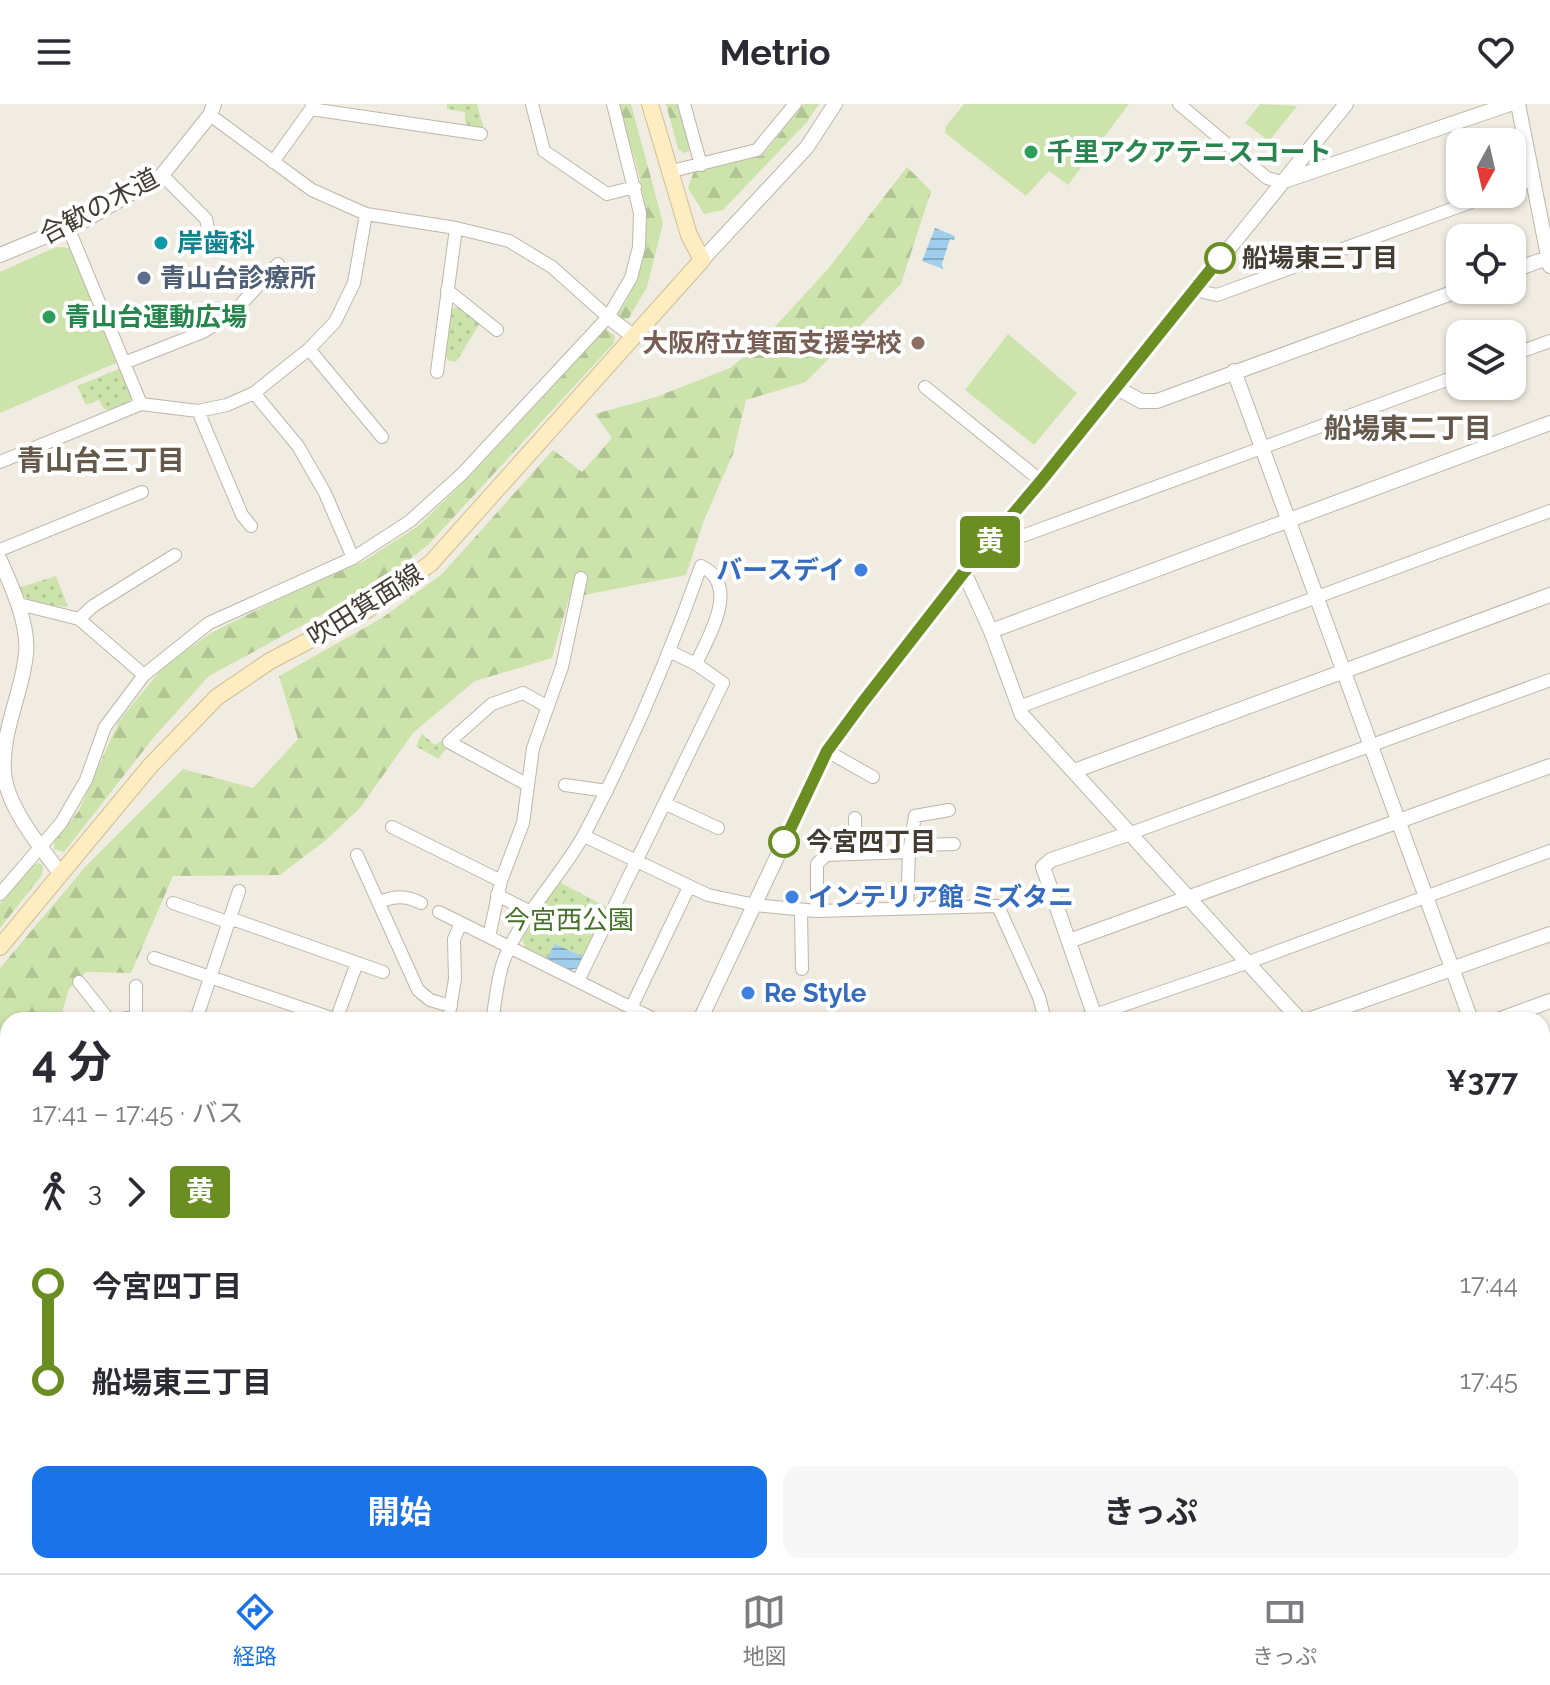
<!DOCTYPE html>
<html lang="ja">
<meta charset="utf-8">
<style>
:root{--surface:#fff;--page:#f7f7f7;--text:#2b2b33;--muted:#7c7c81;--line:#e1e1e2;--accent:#1a73e8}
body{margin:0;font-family:Raleway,"Noto Sans JP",sans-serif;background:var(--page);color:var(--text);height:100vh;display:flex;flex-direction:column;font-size:30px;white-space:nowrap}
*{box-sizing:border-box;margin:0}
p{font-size:26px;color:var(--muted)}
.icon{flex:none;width:44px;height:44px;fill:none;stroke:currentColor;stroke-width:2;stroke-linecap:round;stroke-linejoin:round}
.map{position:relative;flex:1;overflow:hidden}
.details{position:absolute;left:0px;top:908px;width:1550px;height:562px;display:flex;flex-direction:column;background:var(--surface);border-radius:24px 24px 0 0;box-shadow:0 2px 6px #0004}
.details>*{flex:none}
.badge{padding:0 16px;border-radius:6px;font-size:28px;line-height:52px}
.needle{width:52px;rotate:188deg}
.fabs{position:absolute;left:1446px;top:24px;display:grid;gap:16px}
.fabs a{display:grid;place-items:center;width:80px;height:80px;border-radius:16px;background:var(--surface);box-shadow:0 2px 6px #0004;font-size:40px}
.map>.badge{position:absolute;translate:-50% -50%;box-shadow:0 0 0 4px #fff}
.legs{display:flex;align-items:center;gap:12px;height:88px;padding:0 32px;font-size:26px}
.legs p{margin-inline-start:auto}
.summary{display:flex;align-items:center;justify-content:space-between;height:136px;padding:0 32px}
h1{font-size:44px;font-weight:700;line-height:60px}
.button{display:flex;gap:16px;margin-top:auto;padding:16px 32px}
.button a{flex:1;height:92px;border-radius:16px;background:var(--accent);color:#fff;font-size:32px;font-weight:700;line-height:92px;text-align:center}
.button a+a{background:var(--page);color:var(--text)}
ul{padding:0 32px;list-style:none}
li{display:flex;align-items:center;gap:28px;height:96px;font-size:30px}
li i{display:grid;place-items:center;width:12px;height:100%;margin:0 10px;background:currentColor}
li i::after{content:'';width:20px;height:20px;margin:-10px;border:6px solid;border-radius:50%;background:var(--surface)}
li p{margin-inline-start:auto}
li:first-child i{background:linear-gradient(#0000 50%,currentColor 0)}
li:last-child i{background:linear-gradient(currentColor 50%,#0000 0)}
header{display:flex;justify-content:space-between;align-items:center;height:104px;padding:0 32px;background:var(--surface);font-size:36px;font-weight:700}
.dock{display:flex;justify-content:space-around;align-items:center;height:112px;border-top:2px solid var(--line);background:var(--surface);font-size:22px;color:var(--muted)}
.dock a{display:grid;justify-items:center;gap:4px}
.dock .on{color:var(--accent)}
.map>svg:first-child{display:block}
</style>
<header><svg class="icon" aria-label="menu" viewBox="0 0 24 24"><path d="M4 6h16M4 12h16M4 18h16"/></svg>Metrio<svg class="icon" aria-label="heart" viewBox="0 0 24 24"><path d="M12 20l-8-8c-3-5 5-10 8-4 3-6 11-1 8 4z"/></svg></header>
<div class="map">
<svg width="1550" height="1469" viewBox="0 0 1550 1469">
<defs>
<pattern id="grass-dots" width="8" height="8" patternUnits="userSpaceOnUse" patternTransform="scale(2)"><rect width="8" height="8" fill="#cce4ac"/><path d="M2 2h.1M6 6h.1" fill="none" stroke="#b0c494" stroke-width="1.8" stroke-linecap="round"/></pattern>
<pattern id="forest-firs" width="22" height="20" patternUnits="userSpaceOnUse" patternTransform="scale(2)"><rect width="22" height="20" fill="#cce4ac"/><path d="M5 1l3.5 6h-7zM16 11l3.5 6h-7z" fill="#b0c494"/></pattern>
<pattern id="water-rules" width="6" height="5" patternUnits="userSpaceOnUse" patternTransform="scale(2)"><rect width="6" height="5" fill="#9fcfed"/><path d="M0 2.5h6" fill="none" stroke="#83a9c1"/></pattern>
</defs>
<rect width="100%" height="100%" fill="#f1ece2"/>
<path fill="url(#grass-dots)" d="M 447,0 L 477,0 L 484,25 L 469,22 L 465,18 L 465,8 L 447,5 Z
M 458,203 L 480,219 L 456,258 L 449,257 L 444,250 L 451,205 Z
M 121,264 L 132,293 L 129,300 L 110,307 L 103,304 L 99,296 L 86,301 L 77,282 Z
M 56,472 L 68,503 C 51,501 26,502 18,484 Z
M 422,630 L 435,641 L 441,637 L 449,641 L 438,655 L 416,642 Z
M 559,778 L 607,803 L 584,853 L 546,855 L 525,844 L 522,834 Z"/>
<path fill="url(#forest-firs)" d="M 618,0 L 631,0 L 663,119 L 647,183 L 629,214 L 621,216 L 618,210 C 638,182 646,144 645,109 C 644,76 627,33 618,0 Z
M 666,0 L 679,0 L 690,47 L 684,49 L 678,45 Z
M 804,0 L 819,0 L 807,18 L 723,106 L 704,110 L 688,84 L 694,67 L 762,52 Z
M 907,63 L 931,87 L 901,180 L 806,278 L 746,296 L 733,350 L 704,416 L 686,471 L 569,494 L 552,554 L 475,577 L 413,629 L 360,704 L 326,736 L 280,771 L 173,772 L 131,869 L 86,868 L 69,885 L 60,916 L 8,916 L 8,987 L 0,982 L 0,864 L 86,762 L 183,665 L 253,684 L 298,635 L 279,572 L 382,514 L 442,470 L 553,346 L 582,368 L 612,334 L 595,310 L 656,293 L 730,264 L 759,240 L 828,165 Z
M 606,225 L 615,232 L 614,239 L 428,441 L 378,480 L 209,572 L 154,633 L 64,748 L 54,745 L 54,738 L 78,708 L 119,617 L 164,562 L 211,529 L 285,492 L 364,457 L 418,422 L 471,371 Z
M 39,759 L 43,762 L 42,771 L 0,824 L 0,800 L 31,761 Z
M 0,1208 L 8,1214 L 8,1259 L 0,1257 Z"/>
<path fill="#cce4ac" d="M 964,0 L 1129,0 L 1068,81 L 1049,67 L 1026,92 L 945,29 L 946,22 Z
M 1260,0 L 1297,2 L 1269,37 L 1245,19 Z
M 56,143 L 70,144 L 118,258 L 0,309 L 0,168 Z
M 1008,230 L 1077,289 L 1034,341 L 965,286 Z"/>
<path fill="url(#water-rules)" d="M 935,124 L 955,132 L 954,136 L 950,135 L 942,160 L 943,165 L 922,157 Z
M 555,840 L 584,853 L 580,864 L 569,866 L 546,855 Z"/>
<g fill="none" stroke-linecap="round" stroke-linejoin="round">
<path stroke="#9fcfed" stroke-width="3" d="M 1082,1469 L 1086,1462"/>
<path stroke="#9fcfed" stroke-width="20" d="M 1542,1109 L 1550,1105
M 892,1469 L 897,1462"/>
<defs>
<path id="minor" d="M 532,0 L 544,47 L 607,90 L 635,83
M 684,0 L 701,61
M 1179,0 L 1267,74 L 1281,78
M 311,5 L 481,30
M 210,11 L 312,86 L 366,110 L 456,124 L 509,137 L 552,163 L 608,213
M 273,58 L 311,5 L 312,0
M 668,68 L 757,46 L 795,0
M 162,71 L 206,115 L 210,133 L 197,143
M 1512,83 L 1533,76
M 68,123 L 141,300
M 447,186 L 497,226
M 1194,186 L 1217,191 L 1493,90
M 309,245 L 382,333
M 1512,251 L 1550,237
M 124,259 L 203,228 L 233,209 L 278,160
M 437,268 L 456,124
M 925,283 L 1041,377
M 254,289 L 298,342 L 325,389 L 353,454
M 198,307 L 242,411 L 251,422
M 0,358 L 141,300 L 198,307 L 227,301 L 254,289 L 309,245 L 335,218 L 354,179 L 366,110
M 1000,425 L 1010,433 L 1025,431 L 1460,271
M 0,446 L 142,388
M 19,500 L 79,515 L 144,571
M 79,515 L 93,502 L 175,451
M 1019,603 L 1550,407
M 827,647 L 873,673
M 528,681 L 449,638 L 492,600 L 523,589 L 548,603
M 565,681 L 607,687
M 666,700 L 718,724
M 855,714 L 855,750
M 392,723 L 501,777
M 1131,729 L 1550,576
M 584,732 L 708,791 L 755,801 L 817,807 L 998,802 L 1039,893 L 1045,916
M 357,751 L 418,886 L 430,896 L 451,902
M 0,790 L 61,719 L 86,676 L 105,623 L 144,571 L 209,519 L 353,454 L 410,417 L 462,370 L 608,213 L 631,174 L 639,143 L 640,109 L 613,0
M 497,791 L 531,808
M 379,798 C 395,792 405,791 421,799
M 173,799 L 222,816 L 238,817 L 383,868
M 907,804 L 909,748 L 915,712 L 949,706
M 801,807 L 802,865
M 817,807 L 817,760 L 826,751 L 909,748 L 920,741 L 954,740
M 439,808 L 656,916
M 489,833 L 501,777 L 523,719 L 533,644 L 562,563 L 581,474
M 154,854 L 337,916
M 578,877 L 723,579 L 696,560 L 671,548
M 79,878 L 109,916
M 136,882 L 136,913
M 631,904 L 689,783
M 114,916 L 136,913 L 142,916
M 196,916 L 239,787
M 336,916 L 357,859
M 448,916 L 455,875 L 454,835 L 461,819
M 492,916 C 496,897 497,874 504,856 C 521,811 564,769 586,727 C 631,641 669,553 701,462 C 741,481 709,531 696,560
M 1080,916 L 1249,858 L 1550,747
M 1542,1122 L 1550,1119
M 1542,1239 L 1550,1239
M 0,1268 L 8,1268
M 1542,1298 L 1550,1298
M 0,1394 L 8,1394
M 0,1436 L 8,1432
M 82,1462 L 85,1469
M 529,1463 L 554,1469
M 52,1469 L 70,1462
M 420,1469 C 445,1462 471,1469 495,1462
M 608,1469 L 626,1462
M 805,1469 L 807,1462
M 880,1469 L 886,1462
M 907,1469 L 911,1462
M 1159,1469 L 1162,1462
M 1336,1469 L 1338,1462"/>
<path id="tertiary" d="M 1518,0 L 1550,162
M 1281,78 L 1510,0
M 0,151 L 85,116 L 162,71 L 210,11 L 214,0
M 702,156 L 807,43 L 835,0
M 1512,167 L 1550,153
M 608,213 L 633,232
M 1234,267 L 1471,916
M 1115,283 L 1141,297 L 1157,297 L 1460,186
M 0,456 C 12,483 29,520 26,550 C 22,590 1,627 4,669 C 7,703 41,744 61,770
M 964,468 L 991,527 L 1022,611 L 1300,916
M 991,527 L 1550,319
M 1074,667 L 1550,491
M 1069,837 L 1550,662
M 700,916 L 827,647 L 964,468 L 1041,377 L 1346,0
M 1096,916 L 1043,763 L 1051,756 L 1131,729
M 1308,916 L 1550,830
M 1498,916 L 1550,897
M 1542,1053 L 1550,1052
M 0,1338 L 8,1338"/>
<path id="secondary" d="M 0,843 L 151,661 L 217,593 L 270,557 L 367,506 L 431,459 L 702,156 L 689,131 L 650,0
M 0,1083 L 8,1089
M 293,1462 L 294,1469"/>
</defs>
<use href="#minor" stroke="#beb6a8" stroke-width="14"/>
<use href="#tertiary" stroke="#beb6a8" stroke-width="16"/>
<use href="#secondary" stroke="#d0be93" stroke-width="18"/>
<use href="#minor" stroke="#fff" stroke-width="12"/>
<use href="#tertiary" stroke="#fff" stroke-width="14"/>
<use href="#secondary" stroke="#fdedc0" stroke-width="16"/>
</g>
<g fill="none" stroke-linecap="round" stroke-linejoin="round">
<defs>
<path id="line-1" d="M 784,738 L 827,647 L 863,598 L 964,468 L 1041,377 L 1220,154"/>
</defs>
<use href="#line-1" stroke="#fff" stroke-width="18"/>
<use href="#line-1" stroke="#6b8e23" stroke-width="12"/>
</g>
<g fill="#2e9e5b" stroke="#fff" stroke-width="3">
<circle cx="1031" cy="48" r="8"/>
<circle cx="49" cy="213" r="8"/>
</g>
<circle fill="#0f9aa8" stroke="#fff" stroke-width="3" cx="161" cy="139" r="8"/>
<g fill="#fff" stroke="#6b8e23" stroke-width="4">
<circle cx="1220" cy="154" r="14"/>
<circle cx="784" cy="738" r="14"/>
</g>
<circle fill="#5c6f8a" stroke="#fff" stroke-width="3" cx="144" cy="174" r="8"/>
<circle fill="#8d6e63" stroke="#fff" stroke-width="3" cx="918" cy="239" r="8"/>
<g fill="#3f7fe0" stroke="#fff" stroke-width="3">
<circle cx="861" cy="466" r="8"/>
<circle cx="792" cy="793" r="8"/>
<circle cx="748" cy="889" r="8"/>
</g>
<g text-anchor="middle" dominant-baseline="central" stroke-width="8" stroke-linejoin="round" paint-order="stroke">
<g font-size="26" font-weight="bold" fill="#27864d" stroke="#fff" text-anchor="start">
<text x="1047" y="48">千里アクアテニスコート</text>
<text x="65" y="213">青山台運動広場</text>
</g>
<g font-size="26" fill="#423c33" stroke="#fff">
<text transform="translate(99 102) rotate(-28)">合歓の木道</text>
<text transform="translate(365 501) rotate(-32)">吹田箕面線</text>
</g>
<g font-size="26" font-weight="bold" fill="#0d838f" stroke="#fff" text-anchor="start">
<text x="177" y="139">岸歯科</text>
</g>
<g font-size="26" font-weight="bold" fill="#423c33" stroke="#fff" text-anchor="start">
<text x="1242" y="154">船場東三丁目</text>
<text x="806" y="738">今宮四丁目</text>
</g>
<g font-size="26" font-weight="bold" fill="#4e5e75" stroke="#fff" text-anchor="start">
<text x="160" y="174">青山台診療所</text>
</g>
<g font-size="26" font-weight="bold" fill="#785e54" stroke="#fff" text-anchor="end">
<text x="902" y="239">大阪府立箕面支援学校</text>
</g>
<g font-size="26" font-weight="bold" fill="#366cbe" stroke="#fff" text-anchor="start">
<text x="845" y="466" text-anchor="end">バースデイ</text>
<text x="808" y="793">インテリア館 ミズタニ</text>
<text x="764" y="889">Re Style</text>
</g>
<g font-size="26" fill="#467129" stroke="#fff">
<text x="569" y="816">今宮西公園</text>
</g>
<g font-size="28" font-weight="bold" fill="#64594b" stroke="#fff">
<text x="1408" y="324">船場東二丁目</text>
<text x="101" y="356">青山台三丁目</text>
</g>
</g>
</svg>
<div class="fabs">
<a><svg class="needle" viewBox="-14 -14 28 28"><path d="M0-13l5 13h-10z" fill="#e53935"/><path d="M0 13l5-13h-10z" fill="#7c7c81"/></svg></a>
<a><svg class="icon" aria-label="locate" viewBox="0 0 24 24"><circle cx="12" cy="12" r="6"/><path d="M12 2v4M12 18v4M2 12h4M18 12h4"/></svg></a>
<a><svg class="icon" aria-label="layers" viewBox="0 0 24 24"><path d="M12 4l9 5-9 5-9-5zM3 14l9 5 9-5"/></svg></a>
</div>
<b class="badge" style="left:990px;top:438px;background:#6b8e23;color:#fff">黄</b>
<section class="details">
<div class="summary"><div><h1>4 分</h1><p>17:41 – 17:45 · バス</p></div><b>¥377</b></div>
<div class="legs"><svg class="icon" aria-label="walk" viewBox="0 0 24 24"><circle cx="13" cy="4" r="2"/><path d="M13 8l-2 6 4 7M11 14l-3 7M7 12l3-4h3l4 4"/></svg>3<svg class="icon" aria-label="forward" viewBox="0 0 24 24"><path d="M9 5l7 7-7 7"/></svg><b class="badge" style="background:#6b8e23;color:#fff">黄</b></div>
<ul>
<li><i style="color:#6b8e23"></i><b>今宮四丁目</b><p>17:44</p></li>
<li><i style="color:#6b8e23"></i><b>船場東三丁目</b><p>17:45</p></li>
</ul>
<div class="button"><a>開始</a><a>きっぷ</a></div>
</section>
</div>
<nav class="dock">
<a class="on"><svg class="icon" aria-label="directions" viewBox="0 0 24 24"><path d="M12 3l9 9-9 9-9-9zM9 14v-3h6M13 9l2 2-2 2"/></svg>経路</a>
<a><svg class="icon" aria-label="map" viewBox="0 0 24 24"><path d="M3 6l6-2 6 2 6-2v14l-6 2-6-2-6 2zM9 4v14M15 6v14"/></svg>地図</a>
<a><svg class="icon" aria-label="tickets" viewBox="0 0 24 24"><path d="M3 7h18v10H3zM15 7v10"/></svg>きっぷ</a>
</nav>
